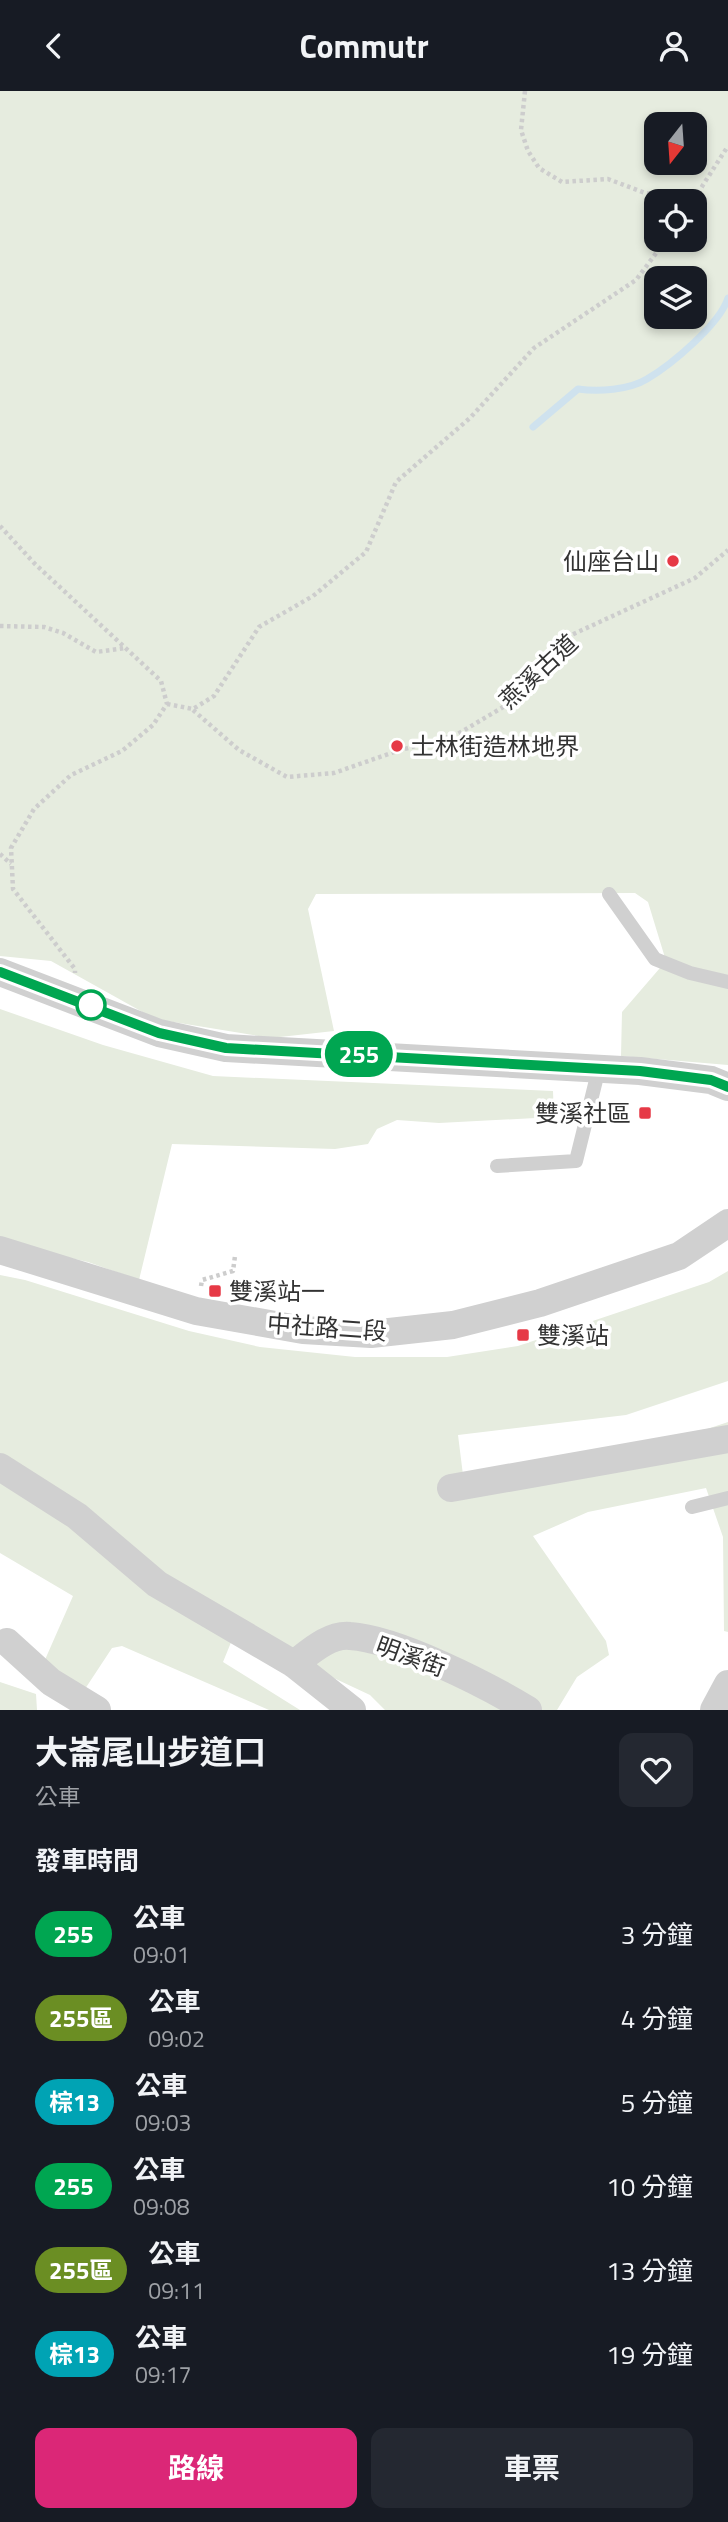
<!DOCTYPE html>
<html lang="zh-TW">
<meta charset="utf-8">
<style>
:root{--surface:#171b24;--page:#242831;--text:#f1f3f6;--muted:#9ea1a6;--accent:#db2777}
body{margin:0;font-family:"Titillium Web","Noto Sans TC",sans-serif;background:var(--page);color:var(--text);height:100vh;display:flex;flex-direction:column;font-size:26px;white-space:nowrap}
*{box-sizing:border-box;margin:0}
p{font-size:23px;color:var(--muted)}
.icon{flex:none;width:38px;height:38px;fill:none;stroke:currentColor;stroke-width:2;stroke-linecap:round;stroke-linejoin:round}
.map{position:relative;height:1619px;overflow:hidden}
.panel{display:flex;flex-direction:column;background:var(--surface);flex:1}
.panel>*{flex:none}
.badge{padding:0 14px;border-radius:23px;font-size:24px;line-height:46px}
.needle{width:46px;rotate:197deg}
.fabs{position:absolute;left:644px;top:21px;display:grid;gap:14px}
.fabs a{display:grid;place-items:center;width:63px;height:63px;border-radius:14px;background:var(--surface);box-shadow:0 4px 10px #0003;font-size:35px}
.map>.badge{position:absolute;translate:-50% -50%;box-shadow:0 0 0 4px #fff}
h2{padding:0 35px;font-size:26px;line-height:63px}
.round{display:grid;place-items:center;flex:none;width:74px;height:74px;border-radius:14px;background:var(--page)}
.overview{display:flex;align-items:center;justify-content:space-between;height:119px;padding:0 35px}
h1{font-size:33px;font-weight:700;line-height:52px}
.cta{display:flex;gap:14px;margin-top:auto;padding:14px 35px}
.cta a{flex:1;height:80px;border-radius:14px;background:var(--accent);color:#fff;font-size:28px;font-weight:700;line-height:80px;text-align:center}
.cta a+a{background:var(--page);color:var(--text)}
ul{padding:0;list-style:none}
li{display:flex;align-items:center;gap:21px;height:84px;padding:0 35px}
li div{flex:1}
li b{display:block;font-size:26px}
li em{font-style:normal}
li .badge{min-width:77px;font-weight:700;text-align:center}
header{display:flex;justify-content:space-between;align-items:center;height:91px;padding:0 35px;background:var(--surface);font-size:32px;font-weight:700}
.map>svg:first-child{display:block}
</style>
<header><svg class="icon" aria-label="back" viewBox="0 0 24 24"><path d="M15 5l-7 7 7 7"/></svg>Commutr<svg class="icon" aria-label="person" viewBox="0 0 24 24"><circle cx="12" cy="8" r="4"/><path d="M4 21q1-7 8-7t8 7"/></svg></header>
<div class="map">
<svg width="728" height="1619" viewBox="0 0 728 1619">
<rect width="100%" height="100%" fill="#fff"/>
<path fill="#e6ecdf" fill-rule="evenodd" d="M 0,0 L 728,0 L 728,974 L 621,965 L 622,921 L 666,870 L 648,811 L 635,802 L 316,803 L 308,818 L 334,940 L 271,947 L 155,928 L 51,870 L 0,865 ZM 656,33 L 695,33 L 695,72 L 656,72 ZM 656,110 L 695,110 L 695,149 L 656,149 ZM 656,187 L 695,187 L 695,226 L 656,226 Z
M 0,918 L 103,954 L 213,985 L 553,1000 L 554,1026 L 439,1032 L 397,1029 L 377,1038 L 368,1053 L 335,1058 L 172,1053 L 139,1189 L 88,1171 L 0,1151 Z
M 728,1180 L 728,1290 L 626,1324 L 458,1344 L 463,1384 L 707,1338 L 728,1331 L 728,1541 L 724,1540 L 723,1446 L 706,1397 L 588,1421 L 533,1445 L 606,1550 L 609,1564 L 577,1586 L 557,1619 L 385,1619 L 370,1604 L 308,1575 L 172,1493 L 0,1367 L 0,1184 L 25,1189 L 189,1240 L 260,1256 L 355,1266 L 447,1266 L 518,1255 L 709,1191 Z
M 0,1392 L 14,1397 L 234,1544 L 223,1571 L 300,1619 L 269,1619 L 122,1555 L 112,1557 L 85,1598 L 44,1571 L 73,1505 L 0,1462 Z
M 0,1591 L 36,1603 L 37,1619 L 0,1619 Z"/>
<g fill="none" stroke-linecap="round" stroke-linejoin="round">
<path stroke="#cfe2ee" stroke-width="7" d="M 533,336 L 578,298 C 598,301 629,299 647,288 C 671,274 720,233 728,207"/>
<path stroke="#cdcdcd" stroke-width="4.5" stroke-dasharray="3.5 3.5" stroke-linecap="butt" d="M 525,0 L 521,39 L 528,60 L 539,77 L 562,91 L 608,88 L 645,102 L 694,108
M 694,108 L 728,55
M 0,435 L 35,473 L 161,590 L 167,613 L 153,634 L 122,660 L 71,684 L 34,718 L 11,757 L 13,798 L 75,878 L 75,882
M 0,535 L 44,536 L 63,542 L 96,561 L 126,557
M 167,613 L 193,618 L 214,605 L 259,536 L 313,505 L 366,461 L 396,391 L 470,327 L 534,257 L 636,189 L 666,149
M 193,619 L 239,659 L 287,686 L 334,682 L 397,660 L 456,644 L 515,609 L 567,546 L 695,487 L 728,459
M 0,763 L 11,773
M 201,1195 L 202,1189 L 233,1180 L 235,1165
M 547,1234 L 550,1246 L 593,1243"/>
<path stroke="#d0d0d0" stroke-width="14" d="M 609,803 L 655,868 L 690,882 L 728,891
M 497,1075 L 576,1070 L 599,977
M 692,1416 L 728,1407"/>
<path stroke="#d0d0d0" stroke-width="28" d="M 0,881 L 159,942 L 226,957 L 640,980 L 711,989 L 728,996
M 0,1159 L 196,1220 L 303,1239 L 371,1243 L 453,1234 L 540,1212 L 679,1165 L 728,1132
M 0,1376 L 77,1425 L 157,1493 L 294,1573 L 352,1619
M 451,1397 L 728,1348
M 7,1551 L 51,1591 L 97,1619
M 294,1573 C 310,1561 329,1543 350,1545 C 397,1548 487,1594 528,1619
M 714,1619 L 728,1593"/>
</g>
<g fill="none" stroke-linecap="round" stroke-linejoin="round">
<defs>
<path id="line" d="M 0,881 L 159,942 L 226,957 L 640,980 L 711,989 L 728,996"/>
</defs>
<use href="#line" stroke="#fff" stroke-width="16"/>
<use href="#line" stroke="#00a651" stroke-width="10"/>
</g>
<g fill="#e63946" stroke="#fff" stroke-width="2.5">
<circle cx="673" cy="470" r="7"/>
<circle cx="397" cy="655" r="7"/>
<rect x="638" y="1015" width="14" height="14" rx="3.5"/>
<rect x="208" y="1193" width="14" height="14" rx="3.5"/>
<rect x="516" y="1237" width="14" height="14" rx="3.5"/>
</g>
<circle fill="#fff" stroke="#00a651" stroke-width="3.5" cx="91" cy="914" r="14"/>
<g text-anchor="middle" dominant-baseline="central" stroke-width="7" stroke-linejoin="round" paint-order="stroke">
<g font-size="24" fill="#333" stroke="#fff" text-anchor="start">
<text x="659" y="470" text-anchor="end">仙座台山</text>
<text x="411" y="655">士林街造林地界</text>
<text x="631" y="1022" text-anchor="end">雙溪社區</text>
<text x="229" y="1200">雙溪站一</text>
<text x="537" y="1244">雙溪站</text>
</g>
<g font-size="24" fill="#333" stroke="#fff">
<text transform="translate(538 580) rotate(-43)">燕溪古道</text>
<text transform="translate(327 1236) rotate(4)">中社路二段</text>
<text transform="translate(411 1565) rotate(20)">明溪街</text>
</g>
</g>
</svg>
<div class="fabs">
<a><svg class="needle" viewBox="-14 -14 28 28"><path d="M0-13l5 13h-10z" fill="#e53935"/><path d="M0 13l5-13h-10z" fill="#9ea1a6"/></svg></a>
<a><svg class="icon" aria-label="locate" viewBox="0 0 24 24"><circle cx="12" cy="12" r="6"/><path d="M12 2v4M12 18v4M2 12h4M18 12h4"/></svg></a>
<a><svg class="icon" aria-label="layers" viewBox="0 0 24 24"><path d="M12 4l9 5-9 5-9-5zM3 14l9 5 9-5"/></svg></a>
</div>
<b class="badge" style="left:359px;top:963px;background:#00a651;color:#fff">255</b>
</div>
<section class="panel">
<div class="overview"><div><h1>大崙尾山步道口</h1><p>公車</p></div><a class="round"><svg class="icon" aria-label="heart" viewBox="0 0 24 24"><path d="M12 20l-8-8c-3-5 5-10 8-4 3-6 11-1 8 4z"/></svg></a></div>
<h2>發車時間</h2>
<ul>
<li><span class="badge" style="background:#00a651;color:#fff">255</span><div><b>公車</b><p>09:01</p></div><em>3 分鐘</em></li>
<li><span class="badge" style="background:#6b8e23;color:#fff">255區</span><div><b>公車</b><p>09:02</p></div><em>4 分鐘</em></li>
<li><span class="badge" style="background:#00a3b4;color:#fff">棕13</span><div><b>公車</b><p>09:03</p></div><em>5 分鐘</em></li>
<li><span class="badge" style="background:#00a651;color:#fff">255</span><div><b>公車</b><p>09:08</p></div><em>10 分鐘</em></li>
<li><span class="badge" style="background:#6b8e23;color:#fff">255區</span><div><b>公車</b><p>09:11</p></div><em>13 分鐘</em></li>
<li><span class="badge" style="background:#00a3b4;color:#fff">棕13</span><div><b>公車</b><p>09:17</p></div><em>19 分鐘</em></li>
</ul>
<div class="cta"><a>路線</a><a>車票</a></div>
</section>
